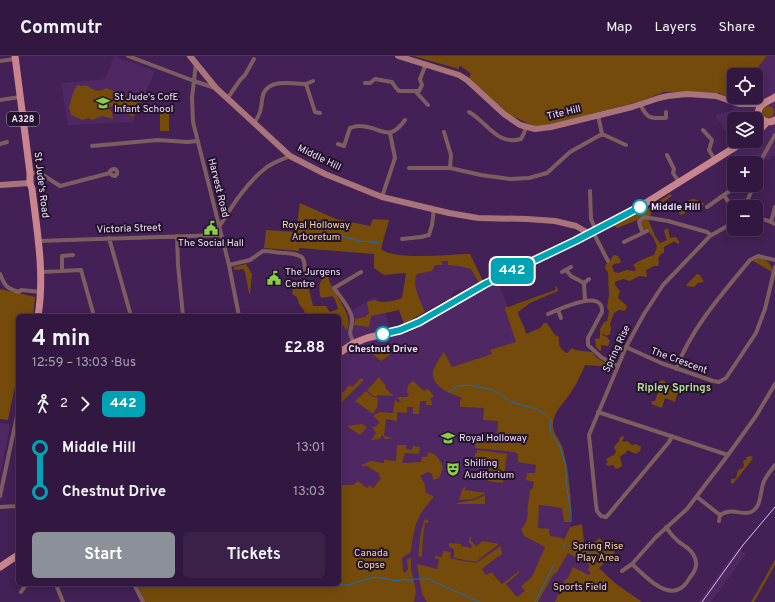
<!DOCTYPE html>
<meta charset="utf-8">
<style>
:root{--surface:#321840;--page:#3a2147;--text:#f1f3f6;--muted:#a8a0b1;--line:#4d3759;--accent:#8c9099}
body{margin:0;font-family:Overpass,sans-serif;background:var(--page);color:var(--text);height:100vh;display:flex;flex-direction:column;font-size:15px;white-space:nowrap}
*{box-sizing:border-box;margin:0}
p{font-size:13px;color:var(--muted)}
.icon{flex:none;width:22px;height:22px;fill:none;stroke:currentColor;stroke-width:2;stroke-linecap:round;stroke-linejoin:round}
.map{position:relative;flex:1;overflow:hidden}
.panel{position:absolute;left:16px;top:258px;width:325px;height:272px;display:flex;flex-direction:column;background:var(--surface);border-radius:6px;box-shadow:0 2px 10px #0003,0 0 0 1px var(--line)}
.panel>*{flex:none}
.badge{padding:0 8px;border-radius:6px;font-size:14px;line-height:26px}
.controls{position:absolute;left:727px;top:12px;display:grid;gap:8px}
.controls a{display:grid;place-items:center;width:36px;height:36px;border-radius:6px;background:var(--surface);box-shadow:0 2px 10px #0003,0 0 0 1px var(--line);font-size:20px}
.map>.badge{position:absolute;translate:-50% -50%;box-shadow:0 0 0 2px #fff}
.legs{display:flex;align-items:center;gap:6px;height:44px;padding:0 16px;font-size:13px}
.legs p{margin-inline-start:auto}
.headline{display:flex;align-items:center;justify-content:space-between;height:68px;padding:0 16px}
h1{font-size:22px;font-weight:700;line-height:30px}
.action{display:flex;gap:8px;margin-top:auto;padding:8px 16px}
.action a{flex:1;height:46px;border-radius:6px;background:var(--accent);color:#fff;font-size:16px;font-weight:700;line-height:46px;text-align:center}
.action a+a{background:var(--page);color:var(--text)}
ul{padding:0 16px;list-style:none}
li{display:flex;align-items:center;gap:14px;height:44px;font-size:15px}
li i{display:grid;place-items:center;width:6px;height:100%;margin:0 5px;background:currentColor}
li i::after{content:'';width:10px;height:10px;margin:-5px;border:3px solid;border-radius:50%;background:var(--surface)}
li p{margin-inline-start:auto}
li:first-child i{background:linear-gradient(#0000 50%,currentColor 0)}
li:last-child i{background:linear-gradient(currentColor 50%,#0000 0)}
header{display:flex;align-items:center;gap:24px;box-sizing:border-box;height:56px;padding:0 20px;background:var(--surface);border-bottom:1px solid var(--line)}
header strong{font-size:19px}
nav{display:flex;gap:22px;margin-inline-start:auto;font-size:14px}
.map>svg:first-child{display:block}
</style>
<header>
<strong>Commutr</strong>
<nav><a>Map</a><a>Layers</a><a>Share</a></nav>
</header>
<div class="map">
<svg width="775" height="546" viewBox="0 0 775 546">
<rect width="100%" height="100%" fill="#432055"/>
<path fill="#4e2763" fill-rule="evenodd" d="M 114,0 L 155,15 L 133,66 L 68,69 L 61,27 L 105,23 Z
M 767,0 L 775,0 L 775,100 L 772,100 L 770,103 L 768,104 L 759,102 L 737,104 L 734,97 L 731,84 L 715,59 L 732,54 L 733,43 L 734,41 L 756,41 L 756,19 L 752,19 ZM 734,63 L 756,63 L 756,85 L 734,85 Z
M 422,202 L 448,203 L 471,213 L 479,227 L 469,232 L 458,234 L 454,236 L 450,241 L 456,249 L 498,227 L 508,251 L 524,283 L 560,292 L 568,298 L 572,292 L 575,294 L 580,295 L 572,336 L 558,354 L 552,367 L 553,373 L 562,390 L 568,413 L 572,456 L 571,470 L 566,488 L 599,512 L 615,527 L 642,546 L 145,546 L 137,528 L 339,528 L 339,261 L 375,241 L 385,254 L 392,281 L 406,277 L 428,266 L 451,252 L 446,244 L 423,257 L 410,218 Z
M 0,367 L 11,368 L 0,419 Z
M 738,492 L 746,498 L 711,546 L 698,546 Z"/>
<path fill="#744b0a" d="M 413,0 L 767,0 L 752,19 L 734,19 L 734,41 L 733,43 L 719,37 L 700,36 L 664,36 L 638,46 L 552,68 L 534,70 L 510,59 L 470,23 L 470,18 L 473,19 L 459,9 L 459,13 Z
M 78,29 L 81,30 L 86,29 C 93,34 98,37 106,32 L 140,45 L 133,61 L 113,50 L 108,52 L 112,56 L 113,63 L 102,60 L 92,64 L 89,62 L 82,64 L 71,59 L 69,51 C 72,43 72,35 78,29 Z
M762 56a6 6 0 1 1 12 0a6 6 0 1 1-12 0Z
M 160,57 L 169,57 L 169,75 L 160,75 Z
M 670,138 L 672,140 L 651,155 L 651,159 L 648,163 L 655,180 L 660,187 L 667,184 L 664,175 L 667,172 L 668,173 L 670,182 L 676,181 L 679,185 L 679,188 L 676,187 L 675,185 L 664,191 L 664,197 L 661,198 L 658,203 L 659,206 L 658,210 L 654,210 L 646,214 L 647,221 L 639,220 L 630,225 L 623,223 L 615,226 L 615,229 L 620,235 L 618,242 L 627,250 L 625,255 L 619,254 L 614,257 L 610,268 L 611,272 L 610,278 L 607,280 L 603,278 L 602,279 L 607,281 L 610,285 L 608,290 L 601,289 L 601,294 L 600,295 L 596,291 L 595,283 L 600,282 L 600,273 L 604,266 L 607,265 L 609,256 L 607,251 L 609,239 L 608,217 L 605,212 L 606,208 L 610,206 L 612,201 L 614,199 L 618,200 L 621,205 L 620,207 L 614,208 L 612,210 L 614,216 L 618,217 L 627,214 L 635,215 L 636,213 L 633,209 C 638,205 648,201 654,199 L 657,191 C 654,183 652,176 643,173 L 641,168 L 644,159 L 635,165 L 617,172 L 614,169 L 649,152 Z
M 694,143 L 702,146 L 704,148 L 703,149 L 697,149 L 694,151 L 690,151 L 684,158 L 680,159 L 679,157 L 679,155 L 685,151 L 689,144 Z
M 300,147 L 336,163 L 370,170 L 373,163 L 389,164 L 381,193 C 396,205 449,198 470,198 L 483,225 L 479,227 L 471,213 L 459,210 L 448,209 L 448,205 L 442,205 L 442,209 L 435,209 L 432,215 L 417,218 C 411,229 421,245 425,256 L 404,268 L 399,254 L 371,260 L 369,271 L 354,269 L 355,263 L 365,261 L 369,257 L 367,246 L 374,244 C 385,248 392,245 402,242 L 406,217 L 384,219 L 374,212 L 374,198 L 299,192 L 299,195 L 264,192 L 266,174 L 296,176 Z
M 758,202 C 766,203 772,207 772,216 L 753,205 Z
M 246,208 L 252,218 L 250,238 L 249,237 L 245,216 L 243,213 L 234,214 L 234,211 Z
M 697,218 L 700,219 L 704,226 L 698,227 L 694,231 L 687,230 L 686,229 Z
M 325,221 L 328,221 C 332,237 355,259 347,274 L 339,265 L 339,260 L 305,260 L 304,254 L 299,248 L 297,241 L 292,238 L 293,232 L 292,227 L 308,228 L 313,250 L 326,250 L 330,256 L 338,253 L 335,243 L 332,240 L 322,242 L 320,240 C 319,233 318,225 325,221 Z
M 556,229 L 558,235 L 530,247 L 518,256 C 519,264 525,269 526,278 L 540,272 L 544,267 L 547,267 L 555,279 L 559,281 C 558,289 561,294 567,297 L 572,292 L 575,294 L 592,296 L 597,302 L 613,311 L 585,309 C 581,318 577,328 571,336 C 565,346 553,356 553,368 C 552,377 561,385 563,393 C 568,413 573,447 570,466 L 564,466 L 562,452 L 539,449 L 538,472 L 550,473 L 549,474 L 550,480 L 562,482 L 564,484 L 570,471 L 582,468 L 584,487 L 586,490 L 595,486 L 599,482 L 615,496 L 599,512 L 615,527 L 642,546 L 555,546 L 565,524 L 568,522 L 573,511 L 589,519 L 591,517 L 588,514 L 590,509 L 568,497 L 557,516 L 553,519 L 538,546 L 427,546 L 422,538 L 417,508 L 437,513 L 439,503 L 435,503 L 435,500 L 442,501 L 443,495 L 451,496 L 450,501 L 453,503 L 476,507 L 501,490 L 502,498 L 500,500 L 497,501 L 482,513 L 486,519 L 491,516 L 502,528 L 519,515 L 519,517 L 506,528 L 517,541 L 525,535 L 521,530 L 532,521 L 545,491 L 524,480 L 521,473 C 529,466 527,457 528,447 C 529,443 530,439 530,434 L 533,432 L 534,426 L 526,424 L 527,417 L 535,417 L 536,409 L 518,406 L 518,398 L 514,396 L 475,392 L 476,380 L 497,381 L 498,365 L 483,364 L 484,352 L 460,351 L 460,345 L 462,342 C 451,338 431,331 433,316 C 434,309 440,302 444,296 L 452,311 L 492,298 L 490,294 L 516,286 L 505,253 L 506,250 L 508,251 L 555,234 Z
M 0,233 L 35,241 L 33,260 L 18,260 L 18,316 L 8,364 L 0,363 Z
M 387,290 L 387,293 L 389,292 L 391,298 L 381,305 L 369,295 Z
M 379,321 L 386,330 L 385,331 L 391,338 L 392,338 L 393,340 L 377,339 L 377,341 L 373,340 L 367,334 Z
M 361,322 L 364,324 L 340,348 L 339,346 L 339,339 L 347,333 L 346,332 L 350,329 L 352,331 Z
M 661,324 L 665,325 L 665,330 L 670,330 L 672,331 L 678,331 L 686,334 L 686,336 L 677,339 L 675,346 L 665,342 L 662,352 L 651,348 L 652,345 L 655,345 L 660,331 L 657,329 Z
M 413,325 L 424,335 L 428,333 L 434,340 L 430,343 L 432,346 L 432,349 L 426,349 L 426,345 L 420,345 L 419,358 L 413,358 L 413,351 L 407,351 L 407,357 L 397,356 L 397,365 L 386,363 L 384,380 L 394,382 L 385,383 L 382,379 L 380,383 L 371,384 L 376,377 L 372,371 L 375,371 L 380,366 L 373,360 L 379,356 L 393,357 L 395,343 L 398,347 L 400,345 L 397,341 L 407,341 L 409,338 L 407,337 L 408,329 Z
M 366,335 L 373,341 L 378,342 L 377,352 L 376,352 L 373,358 L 355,345 Z
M 362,368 L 367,371 L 360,379 L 347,370 Z
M 623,380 L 624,382 L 622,385 L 624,386 L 627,385 L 632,389 L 636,388 L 641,391 L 640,395 L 636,398 L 627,394 L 626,397 L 622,399 L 620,401 L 622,409 L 621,411 L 616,413 L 613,409 L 608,410 L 606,408 L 608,406 L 606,403 L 614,399 L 616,396 L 614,391 L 619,385 L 620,381 Z
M 397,389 L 406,389 L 406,393 L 412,394 L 413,390 L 420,391 L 419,398 L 405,397 L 402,407 L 421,406 L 422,401 L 427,401 L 428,396 C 436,397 441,404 443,412 L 439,422 L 433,424 L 432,418 L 428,416 L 420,420 L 424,426 L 426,437 L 433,440 L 433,442 C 417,459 413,473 411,496 L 402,502 L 403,515 L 405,517 L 408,513 L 407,503 L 411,502 L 411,513 L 416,535 L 414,546 L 145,546 L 137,528 L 281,528 L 284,531 L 287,528 L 339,528 L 339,429 L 353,429 L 358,425 L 367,432 L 370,429 L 373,432 L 381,422 L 378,420 L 380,418 L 365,409 L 364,411 L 361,409 L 371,405 L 384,407 L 384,404 L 396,405 Z
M 477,394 L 507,398 L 503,427 L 488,425 L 489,410 L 474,408 L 475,397 L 477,397 Z
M 751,400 L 753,402 L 751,405 L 733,428 L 731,427 L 731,423 L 736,422 L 738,414 L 743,412 L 744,409 L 743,405 L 747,403 L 746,401 Z
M 465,431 L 465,434 L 486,437 L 473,443 L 459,444 L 463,432 Z
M 485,439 L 485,448 L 457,448 L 457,447 L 474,444 Z
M 425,463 L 429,465 L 428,467 L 425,467 L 423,481 L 422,501 L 418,500 L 421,475 Z
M 471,481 L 472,482 L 470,484 L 476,490 L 483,485 L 499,488 L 476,506 L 454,502 L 454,493 L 449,491 L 449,487 L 461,488 L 461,490 L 472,492 L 471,488 L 469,487 L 469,482 Z
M 775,504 L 775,509 L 754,546 L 751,546 Z"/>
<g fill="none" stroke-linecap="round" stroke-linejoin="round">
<path stroke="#116fc6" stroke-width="1" d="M 329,177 L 360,185 L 379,187
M 449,336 L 458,330 L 465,329 L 474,330 L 493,334 L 510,345
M 512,346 C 526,352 540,350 551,364 L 550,375 L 560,391 L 566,410 L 566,427 L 571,455 L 571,466
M 563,492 L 565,488
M 340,529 L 347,529 L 375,521 L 397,525 L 403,523 L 410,525 L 414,523 L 428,523 L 480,546
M 535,546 L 554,509"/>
<path stroke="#7e5d60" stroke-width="4" d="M 128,0 L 194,25 L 215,32
M 0,5 L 15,3
M 196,7 L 192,42 L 193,66 L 229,209 L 239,260
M 365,27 L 370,27 L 375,23 L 392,26 L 396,32 L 399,35 L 419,35 L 422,29 L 420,23 L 426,8
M 306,28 L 313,25
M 416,36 L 428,49
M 227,43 L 240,24 L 245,19 L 254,3
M 0,44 L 20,41
M 640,48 C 648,64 650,62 666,62 L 666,56
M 469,56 C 487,66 497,90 521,83 L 524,77 L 526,71
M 598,59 L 602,78 L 626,89
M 254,67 C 260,59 261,54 262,44 C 264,21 290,28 306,28 L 315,56 L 320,57
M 703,74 L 712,84 L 709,94 L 715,104
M 444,76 L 451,99 L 450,112
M 0,88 L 7,86
M 338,88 L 344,90 L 350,72 C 353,71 356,70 359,70 C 381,70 388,88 405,64
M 92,90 L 158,84 L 187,86 L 198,85
M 667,99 L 674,113 L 673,117 L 679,126
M 409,112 L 450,112 L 481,119 L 510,123 L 529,122 L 547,117 L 570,96 L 602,78
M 30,117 L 40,117 L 60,130 L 110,117 L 112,119 L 115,120 L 117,118 L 117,115 L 115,113 L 113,113 L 110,115 L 110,117
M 756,118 L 761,104 L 775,79
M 590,135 L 591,163 L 596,175
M 724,139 L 734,155
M 382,141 L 395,102 L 390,77
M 707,151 L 738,129
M 742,151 L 748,143 L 754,129
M 756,162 L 766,164 L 775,168
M 771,166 L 775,151
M 219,171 C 232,150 247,126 267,111 C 274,106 283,103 290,100
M 593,176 L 608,205
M 643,177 L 640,170 L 639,165 L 644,161 L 668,165 L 707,176 L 711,179
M 177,180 L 178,209 L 183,260
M 109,182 L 131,260
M 402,183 L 421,181 L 429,179 L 432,169 L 434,153
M 38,185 L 221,179
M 624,186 L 647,175
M 229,209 L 250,204 L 263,195 C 271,195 278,197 286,197 C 304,199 305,200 305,219
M 566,214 L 571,220 L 584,227 L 585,245
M 62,215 L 62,200 L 73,199
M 41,216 L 81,214 L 94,260
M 562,216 L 571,211
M 0,218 C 5,230 6,232 19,236 L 21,234 L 41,236
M 584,227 L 589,223
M 558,254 L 561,262
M 548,258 C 558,254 604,231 602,256 L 588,282 L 588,289 L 601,301 L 617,310
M 354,287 C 346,272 353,276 352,262 C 351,253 339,239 334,232 L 361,216
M 626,291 L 661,307 L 713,325 L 719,326 L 726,322 L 756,277 L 765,253 L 775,211
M 676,313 C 692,271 722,238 750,204 L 758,200 L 775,204
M 598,356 L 728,399
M 672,380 L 669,386 L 608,459 L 606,461 L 601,460 L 597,455 L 596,449 L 589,379 L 626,291 L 644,258 L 663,229 L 710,180 L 734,166
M 0,440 L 18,355
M 697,441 L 720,459
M 0,451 L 18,450
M 720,459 C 733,451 742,460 751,456 C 762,451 760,434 764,425 C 767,419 771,414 775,409
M 719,465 L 720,459
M 632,508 C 643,518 665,543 681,532 C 686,529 688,524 691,520 C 696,514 698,507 694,500 C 691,492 681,489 676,483 C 672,480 669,475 666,471
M 622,515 L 632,508 L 656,481 L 687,453 L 728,399 L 756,360 L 775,328
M 23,528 L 25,530 L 31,528
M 58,528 L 57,531 L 63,546
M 134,528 L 143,546
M 21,536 L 25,530"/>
<path stroke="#a87479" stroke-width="6" d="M 190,0 L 216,32 L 290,100 L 325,118 L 382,141 L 449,157 L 478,162 L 527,163 L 555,165 L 576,170 L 590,178
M 398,0 L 459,19 L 467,24 L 504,58 L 520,69 L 535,73 L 551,71 L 632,51 L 659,42 L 668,40 L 687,38 L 716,40 L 739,48 L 755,48 L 762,49
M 0,129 L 30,127"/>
<path stroke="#c8858d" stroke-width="7" d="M 15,0 L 30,117 L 30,127 L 32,133 C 37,175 45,218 38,260
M 775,41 C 771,44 764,46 761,50 C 753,59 765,70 775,64
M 756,71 L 761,63
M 756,78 L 767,66
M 339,297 L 354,287 L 367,282 L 400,274 L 419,266 L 485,228 L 583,181 L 641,150 L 745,85
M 0,511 L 18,499"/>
<path stroke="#d9c3e6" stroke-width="1" d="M 702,546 L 743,489 L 775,451"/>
</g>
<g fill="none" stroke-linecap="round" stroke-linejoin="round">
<defs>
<path id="line-1" d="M 383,278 L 400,274 L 419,266 L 485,228 L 575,185 L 640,151"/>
</defs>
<use href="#line-1" stroke="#fff" stroke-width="9"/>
<use href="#line-1" stroke="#00a3b4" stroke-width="6"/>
</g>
<defs>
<symbol id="school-bare" viewBox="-9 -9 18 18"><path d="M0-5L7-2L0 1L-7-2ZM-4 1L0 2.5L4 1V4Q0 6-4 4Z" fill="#8ace48" stroke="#22132a" stroke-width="2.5" paint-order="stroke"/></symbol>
<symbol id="civic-bare" viewBox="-9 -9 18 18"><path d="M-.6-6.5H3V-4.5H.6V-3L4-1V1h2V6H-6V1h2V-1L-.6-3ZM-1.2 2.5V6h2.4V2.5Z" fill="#8ace48" stroke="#22132a" stroke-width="2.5" paint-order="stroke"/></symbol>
<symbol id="university-bare" viewBox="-9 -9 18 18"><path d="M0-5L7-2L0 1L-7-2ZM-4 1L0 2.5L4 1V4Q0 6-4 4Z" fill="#8ace48" stroke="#22132a" stroke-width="2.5" paint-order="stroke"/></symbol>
<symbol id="theatre-bare" viewBox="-9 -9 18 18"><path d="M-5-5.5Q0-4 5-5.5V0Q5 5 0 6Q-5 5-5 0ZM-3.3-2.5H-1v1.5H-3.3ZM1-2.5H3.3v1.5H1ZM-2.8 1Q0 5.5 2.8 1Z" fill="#8ace48" stroke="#22132a" stroke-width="2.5" paint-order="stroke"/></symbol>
</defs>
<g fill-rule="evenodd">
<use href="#school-bare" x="93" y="37" width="20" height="20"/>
<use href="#civic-bare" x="201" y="162" width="20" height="20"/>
<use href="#civic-bare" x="264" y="212" width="20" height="20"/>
<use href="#university-bare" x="438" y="372" width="20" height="20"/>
<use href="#theatre-bare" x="443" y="403" width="20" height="20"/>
</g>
<g fill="#fff" stroke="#00a3b4" stroke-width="2">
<circle cx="640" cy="151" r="7"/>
<circle cx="383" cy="278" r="7"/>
</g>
<g text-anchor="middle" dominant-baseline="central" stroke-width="4" stroke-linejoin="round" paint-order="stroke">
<rect fill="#22132a" stroke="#b4a1be" stroke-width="1" x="7" y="56" width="32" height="14" rx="3"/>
<g font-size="9" font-weight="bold" fill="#f2defe">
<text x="23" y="63">A328</text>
</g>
<g font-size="10" fill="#f2defe" stroke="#22132a" text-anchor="start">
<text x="114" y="41">St Jude's CofE<tspan x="114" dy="12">Infant School</tspan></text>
<text x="211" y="187" text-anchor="middle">The Social Hall</text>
<text x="285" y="216">The Jurgens<tspan x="285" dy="12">Centre</tspan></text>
<text x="459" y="382">Royal Holloway</text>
<text x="464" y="407">Shilling<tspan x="464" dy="12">Auditorium</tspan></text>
</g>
<g font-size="10" fill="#f2defe" stroke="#22132a">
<text transform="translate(564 57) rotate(-14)">Tite Hill</text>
<text transform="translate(319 102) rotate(26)">Middle Hill</text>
<text transform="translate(41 129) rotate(83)">St Jude's Road</text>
<text transform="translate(218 132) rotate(76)">Harvest Road</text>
<text transform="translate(129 173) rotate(-2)">Victoria Street</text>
<text transform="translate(617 293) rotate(-65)">Spring Rise</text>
<text transform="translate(679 305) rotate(20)">The Crescent</text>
</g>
<g font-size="10" font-weight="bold" fill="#f2defe" stroke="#22132a" text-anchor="start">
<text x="651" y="151">Middle Hill</text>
<text x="383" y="293" text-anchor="middle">Chestnut Drive</text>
</g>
<g font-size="10" fill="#fbd5a6" stroke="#22132a">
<text x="316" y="169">Royal Holloway<tspan x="316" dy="12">Arboretum</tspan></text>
<text x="598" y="490">Spring Rise<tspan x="598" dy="12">Play Area</tspan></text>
<text x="371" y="497">Canada<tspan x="371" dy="12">Copse</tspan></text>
<text x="580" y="531">Sports Field</text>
</g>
<g font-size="11" font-weight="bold" fill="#b5dc98" stroke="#22132a">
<text x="674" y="332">Ripley Springs</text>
</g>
</g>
</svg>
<div class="controls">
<a><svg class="icon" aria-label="locate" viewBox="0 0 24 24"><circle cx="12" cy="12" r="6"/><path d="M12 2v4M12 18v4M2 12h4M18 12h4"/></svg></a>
<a><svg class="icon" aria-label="layers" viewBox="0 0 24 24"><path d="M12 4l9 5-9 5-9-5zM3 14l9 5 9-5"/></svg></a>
<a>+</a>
<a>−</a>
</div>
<b class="badge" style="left:512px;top:215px;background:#00a3b4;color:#fff">442</b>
<section class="panel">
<div class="headline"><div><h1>4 min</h1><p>12:59 – 13:03 · Bus</p></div><b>£2.88</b></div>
<div class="legs"><svg class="icon" aria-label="walk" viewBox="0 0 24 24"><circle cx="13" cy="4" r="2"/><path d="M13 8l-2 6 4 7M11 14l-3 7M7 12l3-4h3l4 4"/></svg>2<svg class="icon" aria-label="forward" viewBox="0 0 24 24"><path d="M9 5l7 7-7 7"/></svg><b class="badge" style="background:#00a3b4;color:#fff">442</b></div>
<ul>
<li><i style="color:#00a3b4"></i><b>Middle Hill</b><p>13:01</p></li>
<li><i style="color:#00a3b4"></i><b>Chestnut Drive</b><p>13:03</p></li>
</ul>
<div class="action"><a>Start</a><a>Tickets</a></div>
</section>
</div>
